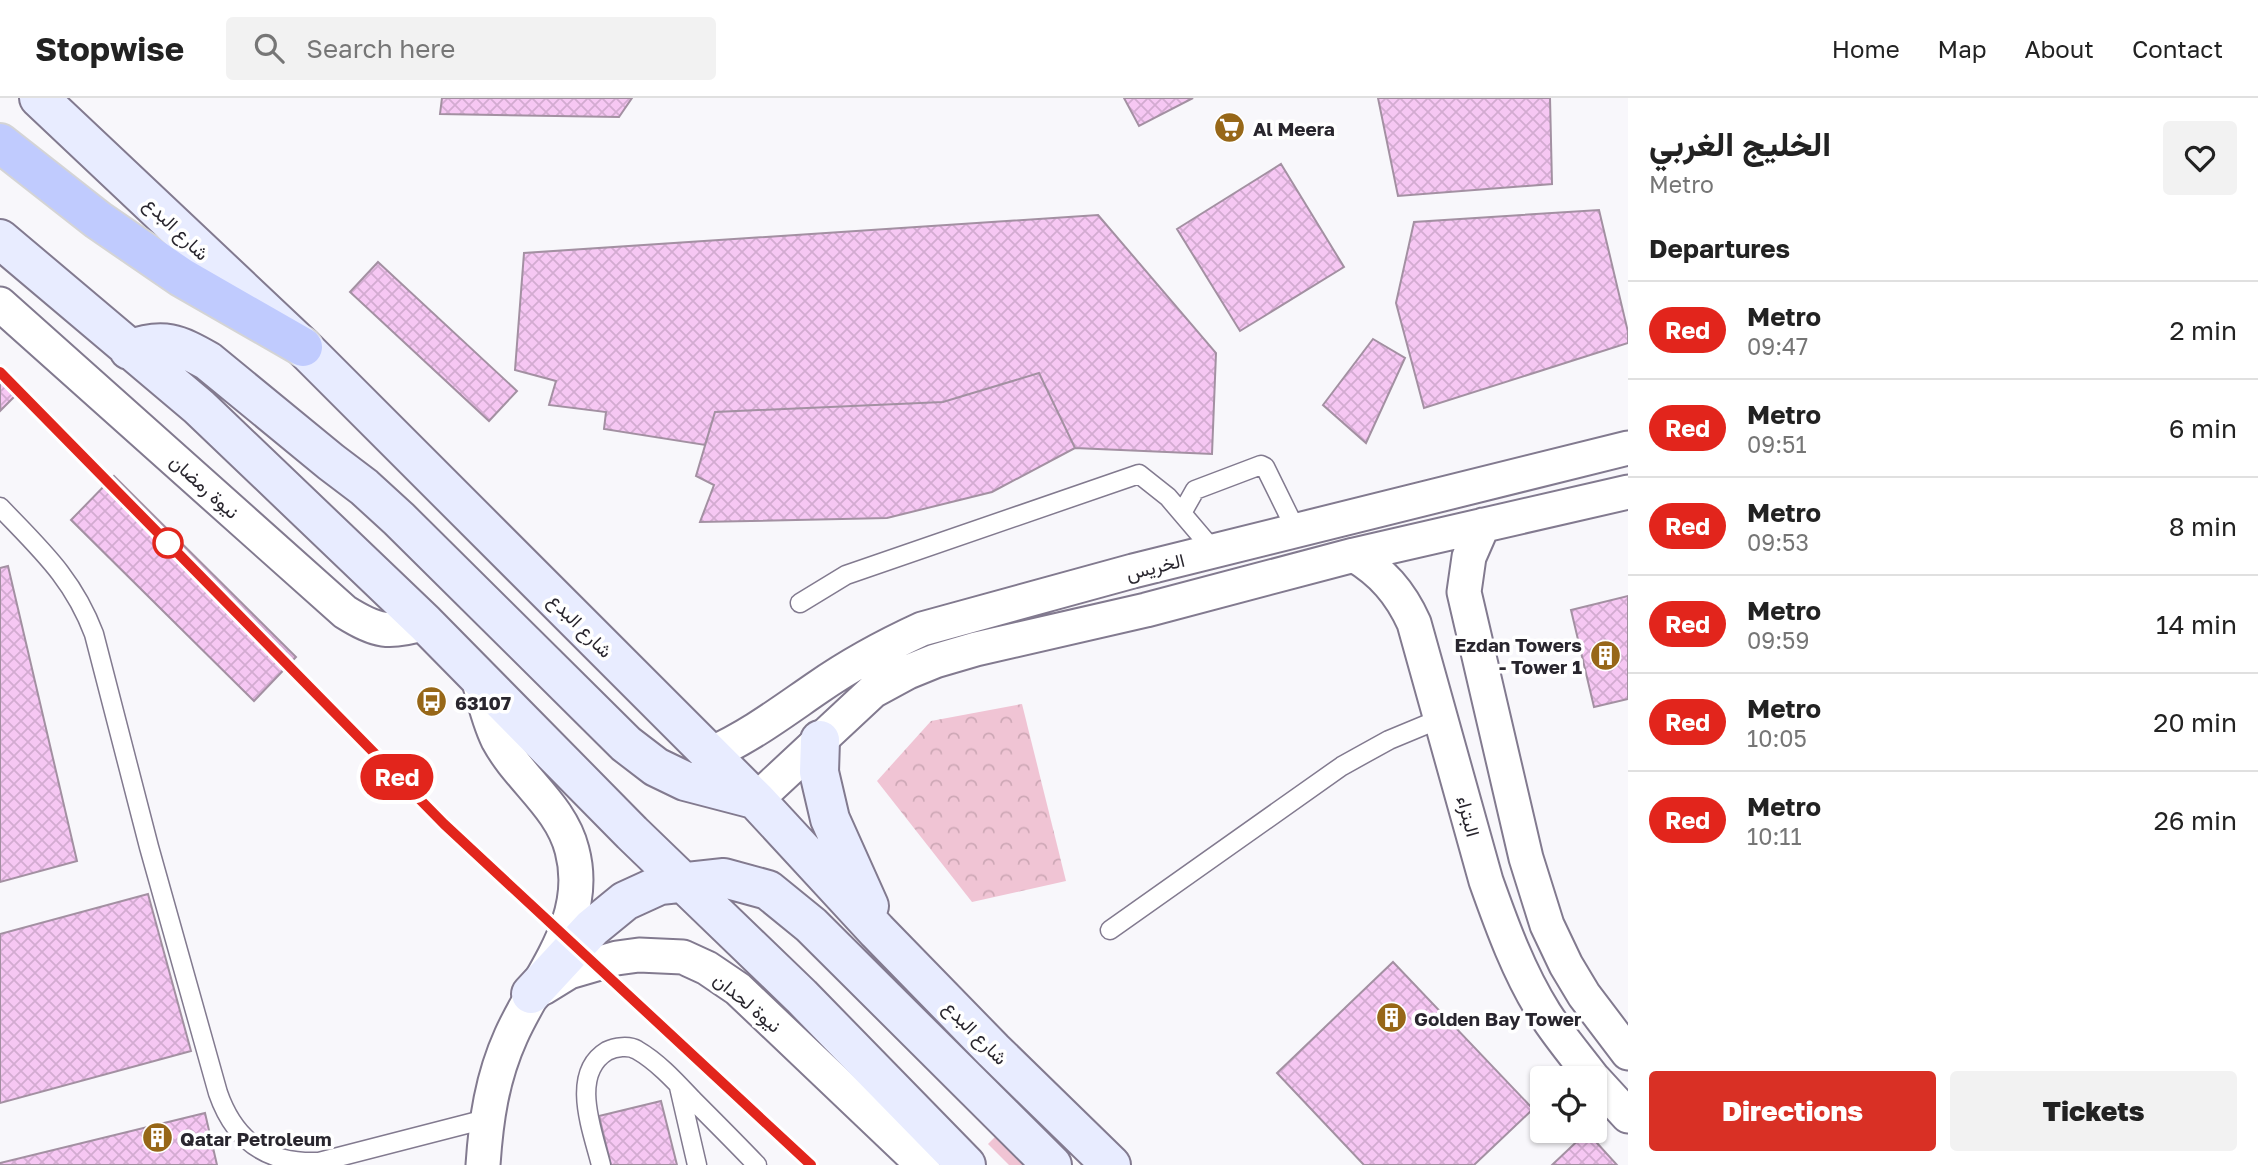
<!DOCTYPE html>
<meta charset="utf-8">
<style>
:root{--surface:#fff;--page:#f2f2f2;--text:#222;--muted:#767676;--line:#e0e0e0;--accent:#d93025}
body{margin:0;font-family:"Golos Text",Vazirmatn,sans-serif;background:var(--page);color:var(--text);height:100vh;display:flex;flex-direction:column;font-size:26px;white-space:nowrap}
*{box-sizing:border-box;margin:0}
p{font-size:23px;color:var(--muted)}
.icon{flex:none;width:38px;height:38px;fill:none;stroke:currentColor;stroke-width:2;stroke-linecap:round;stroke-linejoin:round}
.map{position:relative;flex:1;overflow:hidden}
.details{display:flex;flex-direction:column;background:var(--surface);width:630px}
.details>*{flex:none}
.badge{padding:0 14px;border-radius:23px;font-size:24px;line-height:46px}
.tools{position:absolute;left:1530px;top:968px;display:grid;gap:14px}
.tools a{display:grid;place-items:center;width:77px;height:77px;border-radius:7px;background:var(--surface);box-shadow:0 2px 5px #0004;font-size:35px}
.map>.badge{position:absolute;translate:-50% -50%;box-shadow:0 0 0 4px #fff}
h2{padding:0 21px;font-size:26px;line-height:63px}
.round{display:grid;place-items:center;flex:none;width:74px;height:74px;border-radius:7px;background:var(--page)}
.overview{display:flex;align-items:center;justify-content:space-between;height:119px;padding:0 21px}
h1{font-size:33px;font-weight:800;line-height:52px}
.primary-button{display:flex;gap:14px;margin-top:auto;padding:14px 21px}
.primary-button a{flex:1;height:80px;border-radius:7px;background:var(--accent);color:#fff;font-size:28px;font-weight:800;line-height:80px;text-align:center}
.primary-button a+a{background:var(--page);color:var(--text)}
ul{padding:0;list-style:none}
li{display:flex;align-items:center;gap:21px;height:98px;padding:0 21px;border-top:2px solid var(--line)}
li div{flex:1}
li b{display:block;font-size:26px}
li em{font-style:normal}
li .badge{min-width:77px;font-weight:700;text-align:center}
header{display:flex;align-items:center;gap:42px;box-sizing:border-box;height:98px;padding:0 35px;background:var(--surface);border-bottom:2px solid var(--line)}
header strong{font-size:33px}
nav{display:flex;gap:38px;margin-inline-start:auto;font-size:24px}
.search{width:490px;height:63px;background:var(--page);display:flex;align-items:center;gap:18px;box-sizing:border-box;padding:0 24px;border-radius:7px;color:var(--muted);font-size:26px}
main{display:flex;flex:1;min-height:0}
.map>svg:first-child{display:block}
</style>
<header>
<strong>Stopwise</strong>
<div class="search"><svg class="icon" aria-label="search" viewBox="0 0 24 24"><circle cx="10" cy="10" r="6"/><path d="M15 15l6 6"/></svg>Search here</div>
<nav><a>Home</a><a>Map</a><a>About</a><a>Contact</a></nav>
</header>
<main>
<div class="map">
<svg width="1628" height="1067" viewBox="0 0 1628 1067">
<defs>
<pattern id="park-crowns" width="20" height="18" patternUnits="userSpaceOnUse" patternTransform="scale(1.75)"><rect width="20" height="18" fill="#f0c4d4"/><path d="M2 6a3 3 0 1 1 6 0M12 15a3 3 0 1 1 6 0" fill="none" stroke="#cea8b6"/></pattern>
<pattern id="building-cross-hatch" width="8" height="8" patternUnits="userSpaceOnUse" patternTransform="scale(1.75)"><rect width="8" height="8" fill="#f6c7f3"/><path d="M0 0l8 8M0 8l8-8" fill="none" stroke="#d3abd1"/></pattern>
</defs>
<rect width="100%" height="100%" fill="#f8f7fb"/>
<path fill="#f0c4d4" d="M 1015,1019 L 1063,1067 L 1009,1067 L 988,1046 Z"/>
<path fill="url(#park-crowns)" d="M 1022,606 L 1066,783 L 972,804 L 877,683 L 931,623 Z"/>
<path fill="url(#building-cross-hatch)" stroke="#a390a2" stroke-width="2" d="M 442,0 L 632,0 L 619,19 L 440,16 Z
M 1124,0 L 1193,0 L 1139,28 Z
M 1378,0 L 1550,0 L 1552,86 L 1398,98 Z
M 1281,66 L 1344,169 L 1240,233 L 1177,131 Z
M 1599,112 L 1628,234 L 1628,245 L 1424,310 L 1396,205 L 1414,124 Z
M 1098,117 L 1216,255 L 1212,356 L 1075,350 L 1039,275 L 943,304 L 715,314 L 705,347 L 604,331 L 606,314 L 549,307 L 556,283 L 515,272 L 524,155 Z
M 378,164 L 517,293 L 489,323 L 350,194 Z
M 1373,241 L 1405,260 L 1366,345 L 1323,307 Z
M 0,274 L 19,294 L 0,313 Z
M 1039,275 L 1075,350 L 992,394 L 887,420 L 700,424 L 714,387 L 696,378 L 715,314 L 943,304 Z
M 114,378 L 296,559 L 254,603 L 71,422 Z
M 8,468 L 77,763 L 0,784 L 0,470 Z
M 1628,498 L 1628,601 L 1594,609 L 1571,512 Z
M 148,796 L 191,953 L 0,1005 L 0,836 Z
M 1393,864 L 1533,1011 L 1474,1067 L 1364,1067 L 1277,975 Z
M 661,1003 L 677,1067 L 611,1067 L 599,1018 Z
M 205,1015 L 217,1067 L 0,1067 L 0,1065 Z
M 1587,1034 L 1617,1067 L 1552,1067 Z"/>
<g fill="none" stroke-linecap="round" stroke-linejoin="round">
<defs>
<path id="service" d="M 0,409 C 40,451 73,480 94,536 L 149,749 L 218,995 C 235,1044 268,1066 319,1064 L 486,1021
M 1182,415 L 1195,392 L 1261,367 L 1265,369 L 1296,432
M 800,505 L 846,477 L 1139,376 L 1168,399 L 1214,453
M 1110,832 L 1342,668 L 1389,642 L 1442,620
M 679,989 L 697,1067
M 601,1067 C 593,1034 569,976 607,953 C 615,949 629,947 637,952 C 658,964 676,984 693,1002 C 714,1023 736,1045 757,1067"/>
<path id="minor" d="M 0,206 L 345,514 C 377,534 389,536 425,525
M 1483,427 L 1469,459 L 1464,494 L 1526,760 L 1547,827 L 1566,867 L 1584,897 L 1628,955
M 1354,457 C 1382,474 1400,494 1414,525 L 1486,783 C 1502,828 1519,875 1545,916 C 1559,938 1577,959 1593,980
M 477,576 C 483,598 488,622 498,642 C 519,681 561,708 572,752 C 591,823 538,877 511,938 C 492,980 486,1022 483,1067
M 710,656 C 749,639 782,614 817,590 C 850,567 885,548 922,531 L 1133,473 L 1628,350
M 756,702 L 873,593 L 908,574 L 935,563 L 976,551 L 1146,512 L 1354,457 L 1628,394
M 543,890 L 569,874 L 617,860 L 639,857 L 683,859 L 707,870 L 738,891 L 923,1067
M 1594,981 L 1628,1018"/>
<path id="secondary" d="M 39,0 L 303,249 L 756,702 L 877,833 L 993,952 L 1111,1067
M 0,141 L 199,309 L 425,525 L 632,735 L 801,898 L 966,1067
M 129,252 C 163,239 178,246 208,263 L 331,364 L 364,389 L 399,421 L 626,646 L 656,669 L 685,683 L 754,701
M 820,642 L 819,674 L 830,721 L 869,808
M 531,896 L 592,830 L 625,803 L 660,787 L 724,780 L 768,792 L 811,827 L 1052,1067"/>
<path id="trunk" d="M 0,45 L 98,122 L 181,179 L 303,249"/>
</defs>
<use href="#service" stroke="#827a8f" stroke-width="21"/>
<use href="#minor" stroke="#827a8f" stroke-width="37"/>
<use href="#secondary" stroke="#827a8f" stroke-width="42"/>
<use href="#trunk" stroke="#d4d4d5" stroke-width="42"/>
<use href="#service" stroke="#fff" stroke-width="18"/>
<use href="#minor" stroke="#fff" stroke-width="33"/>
<use href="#secondary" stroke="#e8ecff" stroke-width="38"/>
<use href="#trunk" stroke="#c0cbfe" stroke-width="38"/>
</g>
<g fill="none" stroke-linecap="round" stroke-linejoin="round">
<defs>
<path id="line" d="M 0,274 L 444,726 L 811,1067"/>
</defs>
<use href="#line" stroke="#fff" stroke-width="16"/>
<use href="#line" stroke="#e2251c" stroke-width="10"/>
</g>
<defs>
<symbol id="supermarket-disc" viewBox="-11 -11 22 22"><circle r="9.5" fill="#976718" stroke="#fff"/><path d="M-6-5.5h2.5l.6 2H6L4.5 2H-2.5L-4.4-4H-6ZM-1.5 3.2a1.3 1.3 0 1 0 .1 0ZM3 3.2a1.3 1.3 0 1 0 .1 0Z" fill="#fff"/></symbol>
<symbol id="building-disc" viewBox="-11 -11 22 22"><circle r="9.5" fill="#976718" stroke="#fff"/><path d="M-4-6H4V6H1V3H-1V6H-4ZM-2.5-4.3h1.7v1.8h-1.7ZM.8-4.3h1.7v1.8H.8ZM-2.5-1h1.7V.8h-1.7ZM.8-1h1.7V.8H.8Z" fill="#fff"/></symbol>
<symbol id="bus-disc" viewBox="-11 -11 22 22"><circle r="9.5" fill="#976718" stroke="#fff"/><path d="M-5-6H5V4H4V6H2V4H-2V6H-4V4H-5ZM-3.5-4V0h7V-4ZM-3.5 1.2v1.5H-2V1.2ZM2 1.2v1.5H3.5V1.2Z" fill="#fff"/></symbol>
</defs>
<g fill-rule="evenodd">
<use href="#supermarket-disc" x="1212" y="12" width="35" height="35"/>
<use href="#building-disc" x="1588" y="540" width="35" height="35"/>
<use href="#bus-disc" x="414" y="586" width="35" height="35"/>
<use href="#building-disc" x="1374" y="902" width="35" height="35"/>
<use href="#building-disc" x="140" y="1022" width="35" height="35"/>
</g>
<circle fill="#fff" stroke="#e2251c" stroke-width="3.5" cx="168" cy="445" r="14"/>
<g text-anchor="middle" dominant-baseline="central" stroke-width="7" stroke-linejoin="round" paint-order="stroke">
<g font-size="19" font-weight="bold" fill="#29262e" stroke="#fff" text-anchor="start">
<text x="1253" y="30">Al Meera</text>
<text x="1582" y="546" text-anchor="end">Ezdan Towers<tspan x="1582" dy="22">- Tower 1</tspan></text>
<text x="455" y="604">63107</text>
<text x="1414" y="920">Golden Bay Tower</text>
<text x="180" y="1040">Qatar Petroleum</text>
</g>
<g font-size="19" fill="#29262e" stroke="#fff">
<text transform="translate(177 130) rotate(44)">شارع البدع</text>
<text transform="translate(205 388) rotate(42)">نيوة رمضان</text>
<text transform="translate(1155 468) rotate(-14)">الخريس</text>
<text transform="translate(581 527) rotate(45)">شارع البدع</text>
<text transform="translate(1469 718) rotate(75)">البتراء</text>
<text transform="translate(748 904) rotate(40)">نيوة لحدان</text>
<text transform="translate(976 934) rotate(45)">شارع البدع</text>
</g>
</g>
</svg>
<div class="tools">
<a><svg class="icon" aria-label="locate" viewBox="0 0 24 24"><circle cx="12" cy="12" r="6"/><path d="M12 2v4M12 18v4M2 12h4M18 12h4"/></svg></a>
</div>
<b class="badge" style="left:397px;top:679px;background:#e2251c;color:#fff">Red</b>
</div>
<section class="details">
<div class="overview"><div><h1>الخليج الغربي</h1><p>Metro</p></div><a class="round"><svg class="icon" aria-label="heart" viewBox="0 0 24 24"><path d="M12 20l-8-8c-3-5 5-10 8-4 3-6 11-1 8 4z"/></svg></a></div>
<h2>Departures</h2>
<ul>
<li><span class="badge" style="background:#e2251c;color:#fff">Red</span><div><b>Metro</b><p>09:47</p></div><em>2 min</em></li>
<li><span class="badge" style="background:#e2251c;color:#fff">Red</span><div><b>Metro</b><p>09:51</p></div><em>6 min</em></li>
<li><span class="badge" style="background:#e2251c;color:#fff">Red</span><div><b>Metro</b><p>09:53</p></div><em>8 min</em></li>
<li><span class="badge" style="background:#e2251c;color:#fff">Red</span><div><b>Metro</b><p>09:59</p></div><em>14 min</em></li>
<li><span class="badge" style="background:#e2251c;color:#fff">Red</span><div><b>Metro</b><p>10:05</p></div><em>20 min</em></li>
<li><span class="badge" style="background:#e2251c;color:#fff">Red</span><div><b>Metro</b><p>10:11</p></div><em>26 min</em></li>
</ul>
<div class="primary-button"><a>Directions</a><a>Tickets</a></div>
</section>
</main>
